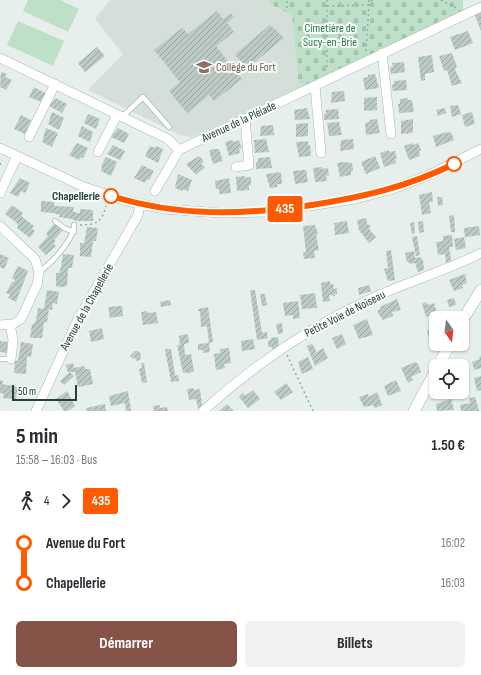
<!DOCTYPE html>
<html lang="fr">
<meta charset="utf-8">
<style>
:root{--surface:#fff;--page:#f2f2f3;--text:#2b2b33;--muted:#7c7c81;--accent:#855347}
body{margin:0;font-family:"Sofia Sans Condensed",sans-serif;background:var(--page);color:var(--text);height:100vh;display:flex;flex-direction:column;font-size:15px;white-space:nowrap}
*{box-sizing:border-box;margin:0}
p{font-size:13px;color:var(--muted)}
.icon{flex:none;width:22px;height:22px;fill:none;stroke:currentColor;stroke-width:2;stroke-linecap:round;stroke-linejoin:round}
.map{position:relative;height:411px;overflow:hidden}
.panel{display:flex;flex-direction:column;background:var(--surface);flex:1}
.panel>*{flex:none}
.badge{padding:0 8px;border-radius:3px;font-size:14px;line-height:26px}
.needle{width:26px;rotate:166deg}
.fabs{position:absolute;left:429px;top:311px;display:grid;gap:8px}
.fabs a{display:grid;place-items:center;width:40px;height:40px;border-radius:6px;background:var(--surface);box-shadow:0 1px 3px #0004;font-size:20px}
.scale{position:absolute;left:12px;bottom:10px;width:65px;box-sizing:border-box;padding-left:4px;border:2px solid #24423a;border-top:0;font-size:11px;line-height:14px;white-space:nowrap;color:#24423a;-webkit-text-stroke:3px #f7fbf9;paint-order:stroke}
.map>.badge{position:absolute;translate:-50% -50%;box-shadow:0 0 0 2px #fff}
.legs{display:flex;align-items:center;gap:6px;height:44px;padding:0 16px;font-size:13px}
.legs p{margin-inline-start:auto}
.summary{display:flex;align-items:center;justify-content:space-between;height:68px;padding:0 16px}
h1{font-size:22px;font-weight:700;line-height:30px}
.primary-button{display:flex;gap:8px;margin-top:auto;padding:8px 16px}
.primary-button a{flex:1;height:46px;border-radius:6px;background:var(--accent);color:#fff;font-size:16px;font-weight:700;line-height:46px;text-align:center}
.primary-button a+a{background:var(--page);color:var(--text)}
ul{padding:0 16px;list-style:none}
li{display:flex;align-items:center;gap:14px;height:40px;font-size:15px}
li i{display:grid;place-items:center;width:6px;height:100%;margin:0 5px;background:currentColor}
li i::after{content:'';width:10px;height:10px;margin:-5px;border:3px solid;border-radius:50%;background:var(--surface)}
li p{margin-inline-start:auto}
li:first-child i{background:linear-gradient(#0000 50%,currentColor 0)}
li:last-child i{background:linear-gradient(currentColor 50%,#0000 0)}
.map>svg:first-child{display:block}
</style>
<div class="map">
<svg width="481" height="411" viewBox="0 0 481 411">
<defs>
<pattern id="cemetery-stones" width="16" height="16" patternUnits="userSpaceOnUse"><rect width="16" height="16" fill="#bfe0c8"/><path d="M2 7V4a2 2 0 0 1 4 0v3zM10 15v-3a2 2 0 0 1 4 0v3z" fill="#a4c1ad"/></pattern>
<pattern id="building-hatch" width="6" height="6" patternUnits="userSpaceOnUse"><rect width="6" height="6" fill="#bbcac4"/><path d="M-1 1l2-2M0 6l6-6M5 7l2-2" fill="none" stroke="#98a6a0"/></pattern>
</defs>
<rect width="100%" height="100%" fill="#e6efeb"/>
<path fill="#d4dfda" d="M 110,0 L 269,0 L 272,6 L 292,15 L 298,80 L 302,88 L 192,137 L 180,135 L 88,90 L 123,54 L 95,19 Z"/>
<path fill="#bfe0c8" d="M 28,0 L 60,0 L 79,9 L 68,32 L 23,11 Z
M 18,21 L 64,41 L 53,66 L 7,45 Z"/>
<path fill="url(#cemetery-stones)" d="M 269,0 L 463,0 L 463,10 L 302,88 L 298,80 L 292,15 L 271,5 Z"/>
<path fill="url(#building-hatch)" d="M 217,11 L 223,19 L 231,13 L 234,17 L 227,23 L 234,32 L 216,46 L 242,79 L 214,101 L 209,95 L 187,113 L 169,91 L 180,82 L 154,50 L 182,28 L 183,29 L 185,28 L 184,30 L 188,34 Z
M 481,12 L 481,31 L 475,15 Z
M 270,25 L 284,38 L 246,69 L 235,54 Z
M 468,31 L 473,43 L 455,50 L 450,37 Z
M 97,47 L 105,56 L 85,72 L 78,63 Z
M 452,53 L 457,67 L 455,68 L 456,72 L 462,83 L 452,86 L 447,70 L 444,71 L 439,56 Z
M 432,55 L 434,72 L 425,74 L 425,80 L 421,81 L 418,57 Z
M 404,62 L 405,72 L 391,74 L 390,67 L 393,67 L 392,63 Z
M 1,72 L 7,74 L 5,77 L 12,80 L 6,90 L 0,87 Z
M 375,74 L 379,88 L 365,90 L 363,78 L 368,77 L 368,75 Z
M 406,80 L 407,90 L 393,91 L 392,85 L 394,84 L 394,81 Z
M 34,87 L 47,94 L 41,102 L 29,97 Z
M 344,91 L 345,101 L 331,103 L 332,92 Z
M 377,97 L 377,110 L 364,111 L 364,98 Z
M 56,98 L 67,104 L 62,113 L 49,106 Z
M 408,98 L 408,100 L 412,100 L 414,112 L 399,113 L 398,104 L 400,104 L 400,99 Z
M 458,105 L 461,114 L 452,117 L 450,106 Z
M 307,108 L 310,119 L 295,120 L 294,110 Z
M 445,108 L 446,113 L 438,116 L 436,110 Z
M 338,109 L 339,119 L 324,120 L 324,114 L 326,114 L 326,110 Z
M 52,112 L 64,118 L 59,130 L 48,124 Z
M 472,112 L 475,124 L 465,127 L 462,115 Z
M 88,114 L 100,119 L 96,129 L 84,123 Z
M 21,115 L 31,120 L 25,134 L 14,129 Z
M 377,119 L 380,133 L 366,135 L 365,123 L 370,122 L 369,120 Z
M 413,119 L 413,133 L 401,134 L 401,121 Z
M 339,122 L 342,135 L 329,136 L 327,123 Z
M 308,123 L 308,136 L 296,137 L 296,124 Z
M 273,125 L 274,135 L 260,136 L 261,126 Z
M 82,126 L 93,132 L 90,142 L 78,136 Z
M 46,128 L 58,133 L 52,147 L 42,142 Z
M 118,128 L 129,134 L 124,143 L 111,137 Z
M 447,132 L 448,133 L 451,132 L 454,140 L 436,147 L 433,136 Z
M 266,139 L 269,152 L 255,153 L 254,140 Z
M 353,139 L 354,149 L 340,151 L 341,140 Z
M 233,140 L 234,142 L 239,140 L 242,148 L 239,149 L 240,153 L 229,156 L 225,142 Z
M 308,141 L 308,145 L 310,145 L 311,156 L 299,157 L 296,142 Z
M 77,143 L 88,148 L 83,158 L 81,157 L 79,160 L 69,155 Z
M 412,143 L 413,145 L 418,143 L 421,150 L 419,151 L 420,156 L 409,160 L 404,146 Z
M 113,145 L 125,151 L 120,160 L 107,154 Z
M 150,146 L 155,148 L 156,146 L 163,149 L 158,163 L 145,156 Z
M 213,149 L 219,149 L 223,161 L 213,164 L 209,151 Z
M 389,150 L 389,152 L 395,151 L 397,159 L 395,159 L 396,163 L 384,167 L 380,153 Z
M 199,156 L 204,161 L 201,164 L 205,167 L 196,175 L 186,164 Z
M 375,156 L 380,168 L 366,174 L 361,162 Z
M 106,157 L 117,162 L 111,176 L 101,171 L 102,167 L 101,166 Z
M 270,157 L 272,168 L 256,169 L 256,163 L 258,162 L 258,158 Z
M 343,162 L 352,163 L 353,170 L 351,171 L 351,175 L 340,177 L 337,163 Z
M 142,165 L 154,171 L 149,180 L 147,179 L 145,183 L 134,178 Z
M 322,167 L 322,169 L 328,168 L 329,175 L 326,176 L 327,181 L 315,182 L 313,168 Z
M 302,170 L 306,170 L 308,182 L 295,184 L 293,171 Z
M 281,172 L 282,184 L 277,184 L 278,187 L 270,188 L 266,174 Z
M 178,174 L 192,180 L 188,191 L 183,189 L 182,191 L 175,188 Z
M 245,176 L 245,178 L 251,177 L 251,185 L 249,185 L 249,190 L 237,191 L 236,177 Z
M 20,178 L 30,183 L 25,193 L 21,191 L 18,197 L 10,193 Z
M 229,178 L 231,193 L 219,194 L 219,189 L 216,189 L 215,181 Z
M 432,192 L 433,202 L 429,202 L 431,213 L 422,215 L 419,195 Z
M 437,197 L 442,197 L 443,205 L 438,206 Z
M 41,201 L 54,202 L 54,206 L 74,207 L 73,211 L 77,213 L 80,213 L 80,209 L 93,210 L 93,221 L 76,221 L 72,219 L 59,217 L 60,215 L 53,213 L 41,212 Z
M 12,205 L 23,213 L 21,216 L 34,226 L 32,229 L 35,231 L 30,238 L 17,228 L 18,225 L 16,222 L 5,214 Z
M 454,215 L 455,232 L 451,232 L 449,216 Z
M 366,218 L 367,224 L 371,226 L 369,229 L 376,237 L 369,243 L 359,230 L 357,220 Z
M 347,221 L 349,233 L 335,235 L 334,223 Z
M 423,221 L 424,232 L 419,233 L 418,222 Z
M 414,222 L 415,233 L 412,234 L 410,223 Z
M 55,223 L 63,230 L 54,240 L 56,241 L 53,244 L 56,246 L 46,255 L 38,247 L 48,236 L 46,233 Z
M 315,225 L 316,230 L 317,229 L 318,234 L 316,235 L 319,250 L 314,251 L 315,258 L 304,259 L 303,253 L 306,252 L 303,226 Z
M 479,226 L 480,235 L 465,237 L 464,228 Z
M 87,227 L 98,228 L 96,241 L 93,241 L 91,257 L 80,256 L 80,243 L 84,243 L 85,239 Z
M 452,235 L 453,247 L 449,247 L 451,261 L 446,263 L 445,254 L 438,255 L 436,242 L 443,241 L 443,236 Z
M 417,236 L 420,255 L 416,256 L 412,237 Z
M 464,237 L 466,248 L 456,250 L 454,239 Z
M 391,250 L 395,280 L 388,281 L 384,269 L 388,268 L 386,251 Z
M 414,251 L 415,258 L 420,257 L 423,260 L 424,270 L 418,272 L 415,263 L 410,264 L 409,262 L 407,262 L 405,253 Z
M 0,254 L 9,258 L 4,269 L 0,267 Z
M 63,254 L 74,255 L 72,268 L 68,268 L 67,286 L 62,287 L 56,286 L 56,273 L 59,273 L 61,267 Z
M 18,266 L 28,271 L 16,302 L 8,298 L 10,295 L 6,293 L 12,282 L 14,282 L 15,280 L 12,278 Z
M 465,274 L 467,283 L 462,285 L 463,288 L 454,291 L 449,280 Z
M 330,281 L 330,284 L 333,284 L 334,289 L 337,288 L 337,294 L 335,294 L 335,296 L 329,295 L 330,301 L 323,302 L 321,283 Z
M 369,285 L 371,291 L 359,295 L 358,288 Z
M 47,290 L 59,292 L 57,304 L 53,303 L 52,310 L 49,309 L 47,322 L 44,322 L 42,338 L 30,338 L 32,324 L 34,324 L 35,321 L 36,321 L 38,308 L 44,309 Z
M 250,290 L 255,290 L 262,333 L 267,332 L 268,338 L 257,340 Z
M 315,293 L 317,308 L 302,309 L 300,295 Z
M 260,294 L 265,294 L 267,305 L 262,306 Z
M 454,298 L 456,305 L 449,307 L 447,300 Z
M 397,299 L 401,310 L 392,312 L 393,316 L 383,320 L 378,313 L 378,310 L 381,309 L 380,307 Z
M 170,300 L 171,305 L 161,307 L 160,302 Z
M 298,301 L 300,318 L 293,319 L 293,315 L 285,316 L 283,303 Z
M 426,302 L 428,305 L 434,303 L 437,313 L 426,317 L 422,304 Z
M 122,306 L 123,316 L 110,318 L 108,307 Z
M 208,307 L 213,342 L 209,343 L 207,326 L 201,327 L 200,311 L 198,311 L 198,309 Z
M 147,311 L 148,313 L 156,312 L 158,323 L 143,325 L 141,312 Z
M 367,319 L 373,335 L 359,339 L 353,325 Z
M 282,323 L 283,333 L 278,334 L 276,324 Z
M 102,328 L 104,339 L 91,342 L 89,331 Z
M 433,329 L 436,344 L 431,346 L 427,331 Z
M 186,334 L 188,335 L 189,343 L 184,344 L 185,355 L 191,354 L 194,371 L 187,374 L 187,372 L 183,373 L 177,345 L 180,345 L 179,336 Z
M 342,334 L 346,344 L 337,349 L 332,338 Z
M 278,337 L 279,346 L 272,350 L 272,347 L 268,347 L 268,341 L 271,340 L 271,338 Z
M 253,339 L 255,349 L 242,351 L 241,341 Z
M 0,341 L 8,342 L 7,353 L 0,352 Z
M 21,342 L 33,344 L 31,357 L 27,356 L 26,374 L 14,373 L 15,360 L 18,361 Z
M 209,343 L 210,352 L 203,353 L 203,350 L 198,350 L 198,344 Z
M 312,344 L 316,350 L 315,353 L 323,348 L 328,358 L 315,366 L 307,346 Z
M 229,348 L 231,363 L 224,364 L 225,368 L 216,370 L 214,354 L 220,353 L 220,349 Z
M 165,349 L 171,349 L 175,376 L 178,375 L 179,381 L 171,382 Z
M 135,351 L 138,351 L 141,354 L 140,360 L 136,361 L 135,357 L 133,359 L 130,356 Z
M 481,356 L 481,368 L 474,370 L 472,362 L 480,359 L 479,357 Z
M 308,357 L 313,369 L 302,374 L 298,362 Z
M 415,362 L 418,364 L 421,372 L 411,377 L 413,380 L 408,383 L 401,368 Z
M 73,363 L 74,368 L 84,366 L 85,369 L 90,369 L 93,384 L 78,387 L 75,372 L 68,372 L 66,365 Z
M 141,363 L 144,363 L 147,382 L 142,383 L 139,369 L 142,368 Z
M 70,372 L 74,376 L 64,385 L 60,381 Z
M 481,376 L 481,390 L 477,391 L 474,378 Z
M 0,380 L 3,381 L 2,384 L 18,387 L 16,399 L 3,398 L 4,394 L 0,393 Z
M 396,380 L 401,391 L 388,396 L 384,386 Z
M 286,383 L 293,392 L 281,400 L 274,392 Z
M 193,388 L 194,390 L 200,389 L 202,405 L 198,408 L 196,399 L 189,400 L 187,389 Z
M 253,390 L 260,399 L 248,408 L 239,397 L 243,393 L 245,396 Z
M 67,391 L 75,406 L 67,411 L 64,411 L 56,399 Z
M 128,391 L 131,411 L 126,411 L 125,403 L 111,406 L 109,396 Z
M 377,392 L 382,405 L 375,408 L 373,405 L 364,407 L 359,397 L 368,394 L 369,397 Z
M 475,397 L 479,411 L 461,411 L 460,405 L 470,403 L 469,398 Z
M 451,399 L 454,410 L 437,411 L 436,404 Z
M 105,404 L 106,411 L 87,411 L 86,408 Z
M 227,404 L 234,411 L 219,411 Z
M 160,405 L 160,408 L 167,407 L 168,411 L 154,411 L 153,406 Z"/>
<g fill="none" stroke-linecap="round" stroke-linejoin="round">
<defs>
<path id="service" d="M 122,117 L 143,97 L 169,127
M 55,221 L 64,228 L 74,232
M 39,272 C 51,264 74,239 74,225
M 0,359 L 11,359"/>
<path id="minor" d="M 382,53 L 391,134
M 0,58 L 168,139 L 179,150 L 481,7
M 315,86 L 321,153
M 29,137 L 55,84
M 0,148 L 84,187 L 127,201 L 164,209 L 222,213 L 269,212 L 355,199 L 390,190 L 429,175 L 481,149
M 98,152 L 117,115
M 236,167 L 249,165 L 245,119
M 155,191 L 179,150
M 0,193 L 17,156
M 0,226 L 35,259 L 39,272 L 37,285 L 21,319 L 13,324 L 0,325
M 10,324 L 13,340 L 11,359
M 36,411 L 78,319 L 138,215 L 140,204
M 203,411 C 252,367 306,329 366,301 C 403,283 444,272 481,253"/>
<path id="tertiary" d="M 462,321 L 481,290
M 438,366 L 450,344
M 414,411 L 436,370"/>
</defs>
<use href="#service" stroke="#a8b8b2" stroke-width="6"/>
<use href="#minor" stroke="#a8b8b2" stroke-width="10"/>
<use href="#tertiary" stroke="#a8b8b2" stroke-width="12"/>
<path stroke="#86b3a5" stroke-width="1.5" stroke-dasharray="2 3" stroke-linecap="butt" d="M 327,0 L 327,70
M 441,0 L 458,9
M 327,6 L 369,5 L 369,0
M 287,8 L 287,0
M 366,51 L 369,5 L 372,0
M 0,165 L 2,160
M 80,225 C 96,225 102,222 106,206
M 287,355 L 313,411"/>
<use href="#service" stroke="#fff" stroke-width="4.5"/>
<use href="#minor" stroke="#fff" stroke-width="9"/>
<use href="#tertiary" stroke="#fff" stroke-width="11"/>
</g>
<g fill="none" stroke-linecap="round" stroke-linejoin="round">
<defs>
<path id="line-1" d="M 111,196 C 179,217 243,215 312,205 C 363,197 407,187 454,164"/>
</defs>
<use href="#line-1" stroke="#fff" stroke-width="9"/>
<use href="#line-1" stroke="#ff5a00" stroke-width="6"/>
</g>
<defs>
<symbol id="school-bare" viewBox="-9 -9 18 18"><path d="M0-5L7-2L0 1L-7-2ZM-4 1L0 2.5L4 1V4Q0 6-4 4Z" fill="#8d6e63" stroke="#f7fbf9" stroke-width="2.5" paint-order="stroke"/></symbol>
</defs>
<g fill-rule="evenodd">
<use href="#school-bare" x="193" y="56" width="22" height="22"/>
</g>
<g fill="#fff" stroke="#ff5a00" stroke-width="2">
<circle cx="454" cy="164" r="7"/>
<circle cx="111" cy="196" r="7"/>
</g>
<g text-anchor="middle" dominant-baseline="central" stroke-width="4" stroke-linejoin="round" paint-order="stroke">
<g font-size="12" fill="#2d7a4b" stroke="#f7fbf9">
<text x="330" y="28">Cimetière de<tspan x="330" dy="14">Sucy-en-Brie</tspan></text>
</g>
<g font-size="12" fill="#785e54" stroke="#f7fbf9" text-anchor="start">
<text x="216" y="67">Collège du Fort</text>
</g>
<g font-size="12" fill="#24423a" stroke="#f7fbf9">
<text transform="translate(239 122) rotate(-25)">Avenue de la Pléiade</text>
<text transform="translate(87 307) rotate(-61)">Avenue de la Chapellerie</text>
<text transform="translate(345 314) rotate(-27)">Petite Voie de Noiseau</text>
</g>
<g font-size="12" font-weight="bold" fill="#24423a" stroke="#f7fbf9" text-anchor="end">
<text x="100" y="196">Chapellerie</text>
</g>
</g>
</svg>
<div class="fabs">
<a><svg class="needle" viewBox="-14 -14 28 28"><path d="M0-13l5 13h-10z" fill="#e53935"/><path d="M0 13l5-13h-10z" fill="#7c7c81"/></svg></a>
<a><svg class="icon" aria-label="locate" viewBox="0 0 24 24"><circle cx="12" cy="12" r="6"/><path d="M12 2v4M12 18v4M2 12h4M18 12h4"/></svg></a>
</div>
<div class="scale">50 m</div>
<b class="badge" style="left:285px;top:209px;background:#ff5a00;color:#fff">435</b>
</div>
<section class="panel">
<div class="summary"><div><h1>5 min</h1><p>15:58 – 16:03 · Bus</p></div><b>1.50 €</b></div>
<div class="legs"><svg class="icon" aria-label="walk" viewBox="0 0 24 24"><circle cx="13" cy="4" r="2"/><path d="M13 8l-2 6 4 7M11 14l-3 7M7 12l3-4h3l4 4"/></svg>4<svg class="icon" aria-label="forward" viewBox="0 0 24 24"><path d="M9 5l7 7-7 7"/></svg><b class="badge" style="background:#ff5a00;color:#fff">435</b></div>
<ul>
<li><i style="color:#ff5a00"></i><b>Avenue du Fort</b><p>16:02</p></li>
<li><i style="color:#ff5a00"></i><b>Chapellerie</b><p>16:03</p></li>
</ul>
<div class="primary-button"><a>Démarrer</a><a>Billets</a></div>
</section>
